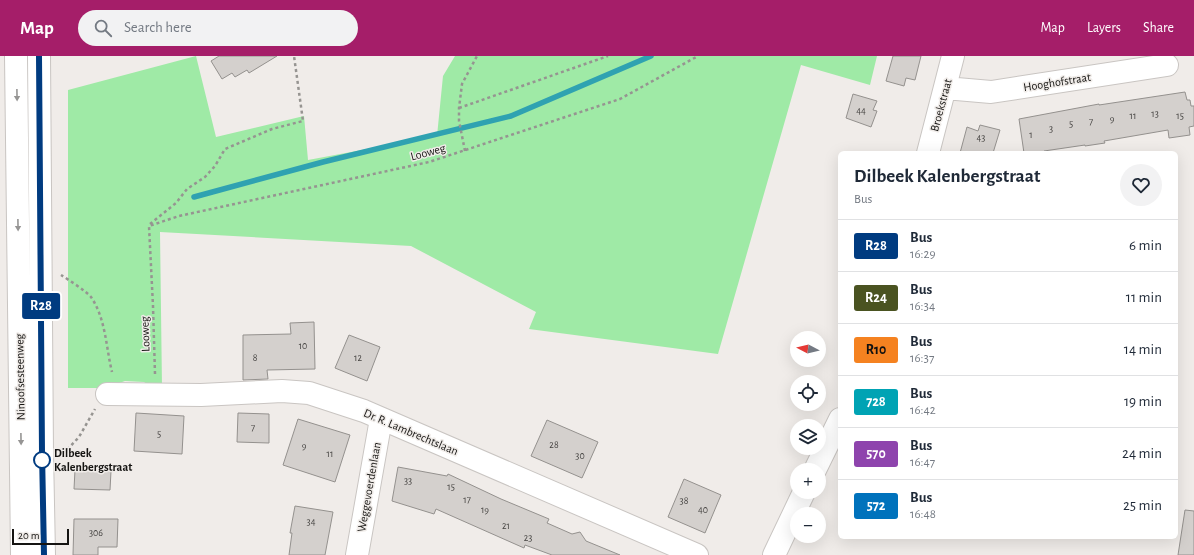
<!DOCTYPE html>
<meta charset="utf-8">
<style>
:root{--surface:#fff;--page:#f2f2f3;--text:#1f2937;--muted:#747a83;--line:#e0e1e3;--accent:#a51e69}
body{margin:0;font-family:"Alegreya Sans",sans-serif;background:var(--page);color:var(--text);height:100vh;display:flex;flex-direction:column;font-size:15px;white-space:nowrap}
*{box-sizing:border-box;margin:0}
p{font-size:13px;color:var(--muted)}
.icon{flex:none;width:22px;height:22px;fill:none;stroke:currentColor;stroke-width:2;stroke-linecap:round;stroke-linejoin:round}
.map{position:relative;flex:1;overflow:hidden}
.drawer{position:absolute;left:838px;top:95px;width:340px;height:388px;display:flex;flex-direction:column;background:var(--surface);border-radius:6px;box-shadow:0 4px 16px #0002}
.drawer>*{flex:none}
.badge{padding:0 8px;border-radius:3px;font-size:14px;line-height:26px}
.needle{width:26px;rotate:277deg}
.buttons{position:absolute;left:790px;top:275px;display:grid;gap:8px}
.buttons a{display:grid;place-items:center;width:36px;height:36px;border-radius:50%;background:var(--surface);box-shadow:0 4px 16px #0002;font-size:20px}
.scale{position:absolute;left:12px;bottom:10px;width:57px;box-sizing:border-box;padding-left:4px;border:2px solid #151412;border-top:0;font-size:11px;line-height:14px;white-space:nowrap;color:#151412;-webkit-text-stroke:3px #f0ece9;paint-order:stroke}
.map>.badge{position:absolute;translate:-50% -50%;box-shadow:0 0 0 2px #fff}
.round{display:grid;place-items:center;flex:none;width:42px;height:42px;border-radius:21px;background:var(--page)}
.headline{display:flex;align-items:center;justify-content:space-between;height:68px;padding:0 16px}
h1{font-size:19px;font-weight:600;line-height:30px}
ul{padding:0;list-style:none}
li{display:flex;align-items:center;gap:12px;height:52px;padding:0 16px;border-top:1px solid var(--line)}
li div{flex:1}
li b{display:block;font-size:15px}
li em{font-style:normal}
li .badge{min-width:44px;font-weight:700;text-align:center}
header{display:flex;align-items:center;gap:24px;box-sizing:border-box;height:56px;padding:0 20px;background:var(--accent);color:#fff}
header strong{font-size:19px}
nav{display:flex;gap:22px;margin-inline-start:auto;font-size:14px}
.search{width:280px;height:36px;background:var(--page);display:flex;align-items:center;gap:10px;box-sizing:border-box;padding:0 14px;border-radius:22px;color:var(--muted);font-size:15px}
.map>svg:first-child{display:block}
</style>
<header>
<strong>Map</strong>
<div class="search"><svg class="icon" aria-label="search" viewBox="0 0 24 24"><circle cx="10" cy="10" r="6"/><path d="M15 15l6 6"/></svg>Search here</div>
<nav><a>Map</a><a>Layers</a><a>Share</a></nav>
</header>
<div class="map">
<svg width="1194" height="499" viewBox="0 0 1194 499">
<rect width="100%" height="100%" fill="#f0ece9"/>
<path fill="#9feaa6" d="M 196,0 L 216,81 L 304,60 L 308,104 L 437,80 L 443,20 L 455,0 L 877,0 L 870,29 L 801,9 L 718,298 L 529,273 L 536,256 L 411,190 L 160,176 L 162,332 L 151,331 L 144,326 L 125,325 L 104,332 L 68,332 L 68,34 Z"/>
<g fill="none" stroke-linecap="round" stroke-linejoin="round">
<path stroke="#2fa2b1" stroke-width="5.5" d="M 194,141 L 323,106 L 511,60 L 651,0"/>
</g>
<path fill="#d4d0cd" stroke="#94918e" d="M 219,0 L 277,0 L 249,17 L 247,14 L 235,21 L 232,17 L 222,23 L 211,5 Z
M 893,0 L 921,0 L 915,24 L 906,22 L 904,30 L 886,25 Z
M 1185,36 L 1187,44 L 1190,44 L 1191,50 L 1194,50 L 1194,70 L 1189,71 L 1190,79 L 1169,82 L 1168,74 L 1104,85 L 1105,87 L 1085,90 L 1085,89 L 1044,95 L 1044,97 L 1024,97 L 1019,63 L 1099,48 L 1099,49 Z
M 853,38 L 877,45 L 873,54 L 877,55 L 871,71 L 846,62 Z
M 980,69 L 1000,74 L 993,97 L 960,97 L 967,71 L 978,75 Z
M 314,266 L 315,313 L 267,314 L 268,323 L 243,324 L 243,279 L 291,278 L 290,267 Z
M 349,279 L 380,291 L 367,325 L 335,312 Z
M 136,357 L 184,360 L 182,398 L 134,395 Z
M 238,357 L 269,358 L 269,387 L 237,386 Z
M 298,363 L 350,379 L 335,426 L 283,409 Z
M 547,364 L 598,386 L 582,422 L 531,400 Z
M 398,411 L 447,420 L 448,418 L 501,443 L 549,463 L 547,467 L 572,478 L 580,476 L 586,485 L 620,499 L 552,499 L 525,489 L 524,492 L 436,453 L 434,458 L 392,445 Z
M 75,414 L 111,415 L 110,434 L 74,433 Z
M 684,423 L 721,439 L 705,477 L 668,461 Z
M 295,450 L 333,456 L 325,499 L 289,499 L 292,477 L 290,477 Z
M 1185,454 L 1194,455 L 1194,499 L 1178,499 Z
M 74,463 L 118,463 L 117,491 L 98,491 L 98,499 L 73,499 Z"/>
<g fill="none" stroke-linecap="round" stroke-linejoin="round">
<defs>
<path id="minor" d="M 945,32 L 991,36 L 1167,9
M 928,97 L 953,0
M 107,338 L 201,339 L 282,335 L 309,337 L 364,355 L 697,499
M 815,414 L 840,363
M 357,499 L 381,363
M 774,499 L 804,436"/>
<path id="major" d="M 16,0 L 22,499
M 39,0 L 42,396 L 44,499"/>
</defs>
<use href="#minor" stroke="#c9c5c2" stroke-width="24"/>
<use href="#major" stroke="#c9c5c2" stroke-width="24"/>
<path stroke="#969491" stroke-width="2.5" stroke-dasharray="3 3" stroke-linecap="butt" d="M 459,52 L 608,0
M 465,95 L 459,65 L 459,52 L 462,28 L 477,0
M 150,168 L 176,147 L 187,133 L 205,121 L 215,110 L 225,93 L 272,73 L 303,65 L 294,0
M 61,219 C 69,224 86,235 91,241 C 106,263 106,292 112,316
M 155,318 L 153,250 L 149,170 L 179,160 L 429,106 L 620,43 L 698,0
M 62,395 L 66,395 L 79,381 L 95,353"/>
<use href="#minor" stroke="#fff" stroke-width="22"/>
<use href="#major" stroke="#fff" stroke-width="22"/>
</g>
<defs><path id="oneway-solid" d="M-6-.8H1V-3.2L6.5 0L1 3.2V.8H-6Z"/></defs>
<g fill="#969594">
<use href="#oneway-solid" transform="translate(17 39) rotate(89)"/>
<use href="#oneway-solid" transform="translate(18 169) rotate(89)"/>
<use href="#oneway-solid" transform="translate(21 383) rotate(89)"/>
</g>
<g fill="none" stroke-linecap="round" stroke-linejoin="round">
<defs>
<path id="line" d="M 39,0 L 42,396 L 44,499"/>
</defs>
<use href="#line" stroke="#fff" stroke-width="9"/>
<use href="#line" stroke="#003b80" stroke-width="6"/>
</g>
<circle fill="#fff" stroke="#003b80" stroke-width="2" cx="42" cy="404" r="8"/>
<g text-anchor="middle" dominant-baseline="central" stroke-width="3" stroke-linejoin="round" paint-order="stroke">
<g font-size="10" fill="#454341">
<text x="861" y="55">44</text>
<text x="1155" y="58">13</text>
<text x="1133" y="60">11</text>
<text x="1180" y="60">15</text>
<text x="1112" y="63">9</text>
<text x="1091" y="66">7</text>
<text x="1071" y="68">5</text>
<text x="1051" y="73">3</text>
<text x="1031" y="79">1</text>
<text x="981" y="82">43</text>
<text x="303" y="290">10</text>
<text x="255" y="302">8</text>
<text x="358" y="302">12</text>
<text x="253" y="372">7</text>
<text x="159" y="378">5</text>
<text x="554" y="389">28</text>
<text x="304" y="390">9</text>
<text x="330" y="398">11</text>
<text x="580" y="400">30</text>
<text x="408" y="425">33</text>
<text x="451" y="431">15</text>
<text x="467" y="444">17</text>
<text x="684" y="445">38</text>
<text x="485" y="454">19</text>
<text x="703" y="454">40</text>
<text x="311" y="466">34</text>
<text x="506" y="470">21</text>
<text x="96" y="477">306</text>
<text x="528" y="482">23</text>
</g>
<g font-size="12" fill="#151412" stroke="#f0ece9">
<text transform="translate(1057 26) rotate(-9)">Hooghofstraat</text>
<text transform="translate(941 49) rotate(-75)">Broekstraat</text>
<text transform="translate(428 96) rotate(-15)">Looweg</text>
<text transform="translate(145 278) rotate(-92)">Looweg</text>
<text transform="translate(20 321) rotate(-91)">Ninoofsesteenweg</text>
<text transform="translate(411 376) rotate(23)">Dr. R. Lambrechtslaan</text>
<text transform="translate(369 431) rotate(-80)">Weggevoerdenlaan</text>
</g>
<g font-size="12" font-weight="bold" fill="#151412" stroke="#f0ece9" text-anchor="start">
<text x="54" y="397">Dilbeek<tspan x="54" dy="14">Kalenbergstraat</tspan></text>
</g>
</g>
</svg>
<div class="buttons">
<a><svg class="needle" viewBox="-14 -14 28 28"><path d="M0-13l5 13h-10z" fill="#e53935"/><path d="M0 13l5-13h-10z" fill="#747a83"/></svg></a>
<a><svg class="icon" aria-label="locate" viewBox="0 0 24 24"><circle cx="12" cy="12" r="6"/><path d="M12 2v4M12 18v4M2 12h4M18 12h4"/></svg></a>
<a><svg class="icon" aria-label="layers" viewBox="0 0 24 24"><path d="M12 4l9 5-9 5-9-5zM3 14l9 5 9-5"/></svg></a>
<a>+</a>
<a>−</a>
</div>
<div class="scale">20 m</div>
<b class="badge" style="left:41px;top:250px;background:#003b80;color:#fff">R28</b>
<section class="drawer">
<div class="headline"><div><h1>Dilbeek Kalenbergstraat</h1><p>Bus</p></div><a class="round"><svg class="icon" aria-label="heart" viewBox="0 0 24 24"><path d="M12 20l-8-8c-3-5 5-10 8-4 3-6 11-1 8 4z"/></svg></a></div>
<ul>
<li><span class="badge" style="background:#003b80;color:#fff">R28</span><div><b>Bus</b><p>16:29</p></div><em>6 min</em></li>
<li><span class="badge" style="background:#4a5321;color:#fff">R24</span><div><b>Bus</b><p>16:34</p></div><em>11 min</em></li>
<li><span class="badge" style="background:#f58220;color:#111">R10</span><div><b>Bus</b><p>16:37</p></div><em>14 min</em></li>
<li><span class="badge" style="background:#00a3b4;color:#fff">728</span><div><b>Bus</b><p>16:42</p></div><em>19 min</em></li>
<li><span class="badge" style="background:#8e44ad;color:#fff">570</span><div><b>Bus</b><p>16:47</p></div><em>24 min</em></li>
<li><span class="badge" style="background:#0072bc;color:#fff">572</span><div><b>Bus</b><p>16:48</p></div><em>25 min</em></li>
</ul>
</section>
</div>
